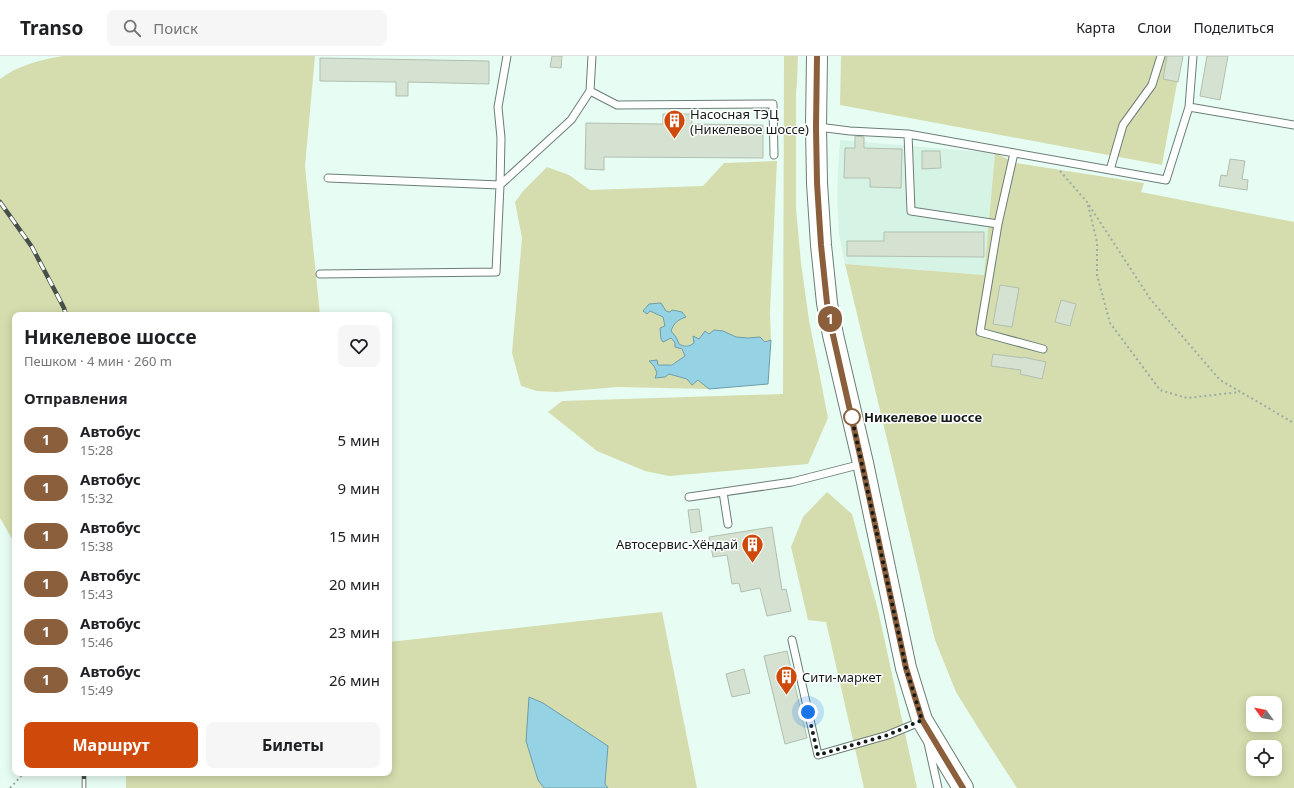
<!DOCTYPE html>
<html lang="ru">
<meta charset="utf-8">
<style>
:root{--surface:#fff;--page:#f6f6f6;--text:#202124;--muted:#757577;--line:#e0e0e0;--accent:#cf490a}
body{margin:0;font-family:"Noto Sans",sans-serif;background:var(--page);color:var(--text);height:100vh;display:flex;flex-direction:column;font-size:15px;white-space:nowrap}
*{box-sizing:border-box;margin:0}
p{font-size:13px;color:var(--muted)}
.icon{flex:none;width:22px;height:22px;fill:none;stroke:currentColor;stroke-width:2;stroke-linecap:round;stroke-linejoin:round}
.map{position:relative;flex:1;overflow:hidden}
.side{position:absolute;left:12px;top:256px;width:380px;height:464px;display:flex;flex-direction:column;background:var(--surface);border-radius:8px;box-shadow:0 2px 10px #0003}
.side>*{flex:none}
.badge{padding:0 8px;border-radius:13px;font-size:14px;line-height:26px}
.needle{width:26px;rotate:303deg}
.controls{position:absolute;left:1246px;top:640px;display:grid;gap:8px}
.controls a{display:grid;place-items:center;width:36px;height:36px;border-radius:8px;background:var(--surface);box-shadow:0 2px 10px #0003;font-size:20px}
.you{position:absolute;width:20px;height:20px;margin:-10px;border:3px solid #fff;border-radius:50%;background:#1a73e8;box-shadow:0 0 0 6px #1a73e833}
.map>.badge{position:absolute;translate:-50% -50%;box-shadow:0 0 0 2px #fff}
h2{padding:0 12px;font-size:15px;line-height:36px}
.round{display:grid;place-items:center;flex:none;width:42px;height:42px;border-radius:8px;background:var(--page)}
.headline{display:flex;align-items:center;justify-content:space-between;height:68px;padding:0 12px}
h1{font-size:19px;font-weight:700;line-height:30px}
.action{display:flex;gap:8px;margin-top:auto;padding:8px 12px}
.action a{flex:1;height:46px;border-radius:8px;background:var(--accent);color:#fff;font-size:16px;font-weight:700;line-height:46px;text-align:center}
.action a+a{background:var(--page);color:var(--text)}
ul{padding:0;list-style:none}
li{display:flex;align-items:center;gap:12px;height:48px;padding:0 12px}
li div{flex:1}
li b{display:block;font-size:15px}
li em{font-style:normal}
li .badge{min-width:44px;font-weight:700;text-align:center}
header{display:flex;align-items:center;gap:24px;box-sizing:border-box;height:56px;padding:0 20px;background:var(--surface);border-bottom:1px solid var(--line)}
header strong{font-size:19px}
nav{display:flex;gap:22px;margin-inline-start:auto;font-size:14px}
.search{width:280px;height:36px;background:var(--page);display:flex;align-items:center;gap:10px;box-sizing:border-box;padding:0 14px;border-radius:8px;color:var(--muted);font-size:15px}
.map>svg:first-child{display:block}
</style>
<header>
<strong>Transo</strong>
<div class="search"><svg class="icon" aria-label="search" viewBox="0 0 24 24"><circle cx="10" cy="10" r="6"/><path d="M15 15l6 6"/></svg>Поиск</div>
<nav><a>Карта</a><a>Слои</a><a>Поделиться</a></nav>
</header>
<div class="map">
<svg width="1294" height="732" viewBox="0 0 1294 732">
<rect width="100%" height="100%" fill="#e7fdf3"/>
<path fill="#d6f4e6" d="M 840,84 L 995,97 L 984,219 L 845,208 L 839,178 L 837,143 L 838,112 Z"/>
<path fill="#d5ddae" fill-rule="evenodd" d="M 63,0 L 315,0 L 305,110 L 320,259 L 15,259 L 15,488 L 0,462 L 0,23 C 18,9 41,4 63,0 Z
M 784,0 L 798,0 L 797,27 L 796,36 L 796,152 L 801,207 L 809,264 L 828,362 L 808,408 L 669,420 L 645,415 L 597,395 L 548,356 L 562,345 L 783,338 Z
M 841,0 L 1182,0 L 1162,109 L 840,49 Z
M 995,97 L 1016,107 L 1144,127 L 1141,136 L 1294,166 L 1294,732 L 1017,732 L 982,678 L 956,636 L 935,584 L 845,208 L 984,219 ZM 1253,647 L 1275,647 L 1275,669 L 1253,669 ZM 1253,691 L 1275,691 L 1275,713 L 1253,713 Z
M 777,105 L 770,256 L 771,284 L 765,286 L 760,281 L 748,282 L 736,281 L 723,275 L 709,278 L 705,275 C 698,284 691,294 679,288 L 676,281 L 671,276 L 674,267 L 679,264 L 670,256 L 650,255 L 663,261 C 665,271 668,280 675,288 C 680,292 683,294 685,301 C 671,310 666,312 650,305 L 654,310 L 657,318 L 669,318 L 687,323 L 698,324 L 709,333 L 617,331 L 557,336 L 537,335 L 521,330 L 512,297 L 522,182 L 515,146 L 524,134 L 547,111 L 569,119 L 590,134 L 703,130 L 724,107 Z
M 827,436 L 852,458 L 878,554 L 917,732 L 864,732 L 826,566 L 808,564 L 791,491 L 803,461 Z
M 662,556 L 697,732 L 126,732 L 126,717 L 389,717 L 389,586 Z"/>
<path fill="#95d3e4" stroke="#6e9ca7" d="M 661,247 L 666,255 L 670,256 L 672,254 L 682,256 L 686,261 C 677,264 674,267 671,275 L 676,281 L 679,288 C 684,291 689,291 694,287 L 693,280 L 699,283 L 705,275 L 709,278 L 714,274 L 723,275 L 736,281 L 748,282 L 760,281 L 765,286 L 771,284 L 768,328 L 709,333 L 698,324 L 692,329 L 687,323 L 669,318 L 665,321 L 655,322 L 657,317 L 654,310 L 649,305 L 657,304 L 658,309 L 672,309 L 685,300 L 682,293 L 675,291 L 675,287 L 671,282 L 663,286 L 661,283 L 660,272 L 665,270 L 663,261 L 650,255 L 647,258 L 643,255 L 649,248 Z
M 529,641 L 543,647 L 608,690 L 605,728 L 608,732 L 544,732 L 538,724 L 526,685 Z"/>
<path fill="#d5e2d2" stroke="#b1bfaf" d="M 552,0 L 562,0 L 561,12 L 550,11 Z
M 1167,0 L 1183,0 L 1178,26 L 1163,23 Z
M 1207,0 L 1228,0 L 1220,44 L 1200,40 Z
M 320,2 L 489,5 L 489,28 L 408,26 L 408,40 L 396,40 L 396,26 L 320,25 Z
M 663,58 L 692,58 L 692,68 L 763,69 L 763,102 L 604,101 L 604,114 L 585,113 L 586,67 L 663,68 Z
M 855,80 L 864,81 L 864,92 L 902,93 L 901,132 L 870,131 L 870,122 L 844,122 L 845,92 L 855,92 Z
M 922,95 L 940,95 L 941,112 L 922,113 Z
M 1230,103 L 1245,105 L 1242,123 L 1248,124 L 1247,134 L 1219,130 L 1221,119 L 1227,120 Z
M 884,176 L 984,176 L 984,201 L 847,200 L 847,185 L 884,185 Z
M 1000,229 L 1019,232 L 1012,271 L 993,268 Z
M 1061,244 L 1076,248 L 1070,270 L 1055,266 Z
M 993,298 L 1023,302 L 1023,301 L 1046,306 L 1042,323 L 1020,318 L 1021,314 L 991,310 Z
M 699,453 L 702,475 L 691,477 L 688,454 Z
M 772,471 L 782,534 L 786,533 L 791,555 L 767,560 L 760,532 L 741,536 L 739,527 L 732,528 L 727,499 L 713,501 L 709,481 Z
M 787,595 L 807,682 L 785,688 L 764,600 Z
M 744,613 L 750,637 L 732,641 L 726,618 Z"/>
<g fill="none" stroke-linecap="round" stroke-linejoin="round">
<defs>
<path id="lane" d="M 590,35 L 617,49 L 773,48 L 774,99
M 1189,51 L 1193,0
M 818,71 L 850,75 L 908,78 L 1166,124 L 1189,51 L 1294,69
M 908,78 L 911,155 L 998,168
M 1014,97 L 998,168 L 980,276 L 1043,293
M 1110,114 L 1123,69 L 1152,29 L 1161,0
M 328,122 L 500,129 L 501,82 L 498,51 L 507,0
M 320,218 L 496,216 L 500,129 L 571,64 L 590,35 L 592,0
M 723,436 L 728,468
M 689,441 L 792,426 L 862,408
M 792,584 L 818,699 L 888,679 L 922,665
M 928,687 L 938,732"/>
<path id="secondary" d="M 817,0 L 816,71 L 817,127 L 821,189 L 827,247 L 833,279 L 863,407 L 906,612 L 922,664 L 963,732"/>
</defs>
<use href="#lane" stroke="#6b7e75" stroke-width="9"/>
<use href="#secondary" stroke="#6b7e75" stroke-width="22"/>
<path stroke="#9baca5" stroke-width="2" stroke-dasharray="2 3" stroke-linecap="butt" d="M 1060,115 L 1087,146 L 1151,244 L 1220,324 L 1294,367
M 1088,149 L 1097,186 L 1097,219 L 1110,267 L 1160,334 L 1187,342 L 1240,336
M 10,732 L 24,717"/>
<use href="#lane" stroke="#fff" stroke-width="7"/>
<use href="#secondary" stroke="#fff" stroke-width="20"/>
<defs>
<path id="rail" d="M 0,146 L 32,191 L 64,252 L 66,259
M 84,732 L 84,717"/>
</defs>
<use href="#rail" stroke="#46514c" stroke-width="4.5"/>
<use href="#rail" stroke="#fff" stroke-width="3" stroke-dasharray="9" stroke-linecap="butt"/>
</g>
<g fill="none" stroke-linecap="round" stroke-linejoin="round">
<defs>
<path id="line" d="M 817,0 L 816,71 L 817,127 L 821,189 L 827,247 L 833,279 L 862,408 L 906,612 L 922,664 L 963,732"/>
</defs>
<use href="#line" stroke="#fff" stroke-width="9"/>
<use href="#line" stroke="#8b5e3c" stroke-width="6"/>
<path stroke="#131b18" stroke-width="4" stroke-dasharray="0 7.2" d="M 808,656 L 818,699 L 888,679 L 922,664 L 906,612 L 851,358 L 852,361"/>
</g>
<defs>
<symbol id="building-pin" viewBox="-11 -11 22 30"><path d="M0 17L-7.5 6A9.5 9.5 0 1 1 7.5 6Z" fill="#cf490a" stroke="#fff"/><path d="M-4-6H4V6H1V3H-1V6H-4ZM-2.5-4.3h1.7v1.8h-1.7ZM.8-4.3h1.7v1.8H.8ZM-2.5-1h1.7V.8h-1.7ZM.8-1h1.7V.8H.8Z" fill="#fff"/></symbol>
</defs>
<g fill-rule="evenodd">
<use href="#building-pin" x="662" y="52" width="25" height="34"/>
<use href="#building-pin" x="740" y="476" width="25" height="34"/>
<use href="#building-pin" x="774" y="608" width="25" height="34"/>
</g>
<circle fill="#fff" stroke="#8b5e3c" stroke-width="2" cx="852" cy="361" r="8"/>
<g text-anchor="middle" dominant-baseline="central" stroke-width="3" stroke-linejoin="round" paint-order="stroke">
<g font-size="13" fill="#131b18" stroke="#fff" text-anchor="start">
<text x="690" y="58">Насосная ТЭЦ<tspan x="690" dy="15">(Никелевое шоссе)</tspan></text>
<text x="738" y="488" text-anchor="end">Автосервис-Хёндай</text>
<text x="802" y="621">Сити-маркет</text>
</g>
<g font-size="13" font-weight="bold" fill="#131b18" stroke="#fff" text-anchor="start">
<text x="864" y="361">Никелевое шоссе</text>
</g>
</g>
</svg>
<div class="controls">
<a><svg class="needle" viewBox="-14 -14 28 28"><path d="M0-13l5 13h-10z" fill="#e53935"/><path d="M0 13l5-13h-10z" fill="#757577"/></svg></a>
<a><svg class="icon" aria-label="locate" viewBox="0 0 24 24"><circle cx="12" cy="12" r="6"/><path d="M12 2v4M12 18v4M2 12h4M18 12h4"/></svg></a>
</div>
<div class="you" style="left:808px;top:656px"></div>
<b class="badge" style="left:830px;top:263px;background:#8b5e3c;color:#fff">1</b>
<section class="side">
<div class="headline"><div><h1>Никелевое шоссе</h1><p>Пешком · 4 мин · 260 m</p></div><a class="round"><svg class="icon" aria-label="heart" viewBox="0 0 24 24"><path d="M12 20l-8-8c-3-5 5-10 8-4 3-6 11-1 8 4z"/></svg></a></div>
<h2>Отправления</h2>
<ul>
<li><span class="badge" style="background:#8b5e3c;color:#fff">1</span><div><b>Автобус</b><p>15:28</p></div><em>5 мин</em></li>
<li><span class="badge" style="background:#8b5e3c;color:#fff">1</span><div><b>Автобус</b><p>15:32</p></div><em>9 мин</em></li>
<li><span class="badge" style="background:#8b5e3c;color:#fff">1</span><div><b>Автобус</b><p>15:38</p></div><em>15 мин</em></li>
<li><span class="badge" style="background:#8b5e3c;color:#fff">1</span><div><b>Автобус</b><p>15:43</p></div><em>20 мин</em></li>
<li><span class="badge" style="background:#8b5e3c;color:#fff">1</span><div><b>Автобус</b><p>15:46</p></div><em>23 мин</em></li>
<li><span class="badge" style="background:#8b5e3c;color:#fff">1</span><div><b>Автобус</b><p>15:49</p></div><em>26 мин</em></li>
</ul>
<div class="action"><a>Маршрут</a><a>Билеты</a></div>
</section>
</div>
